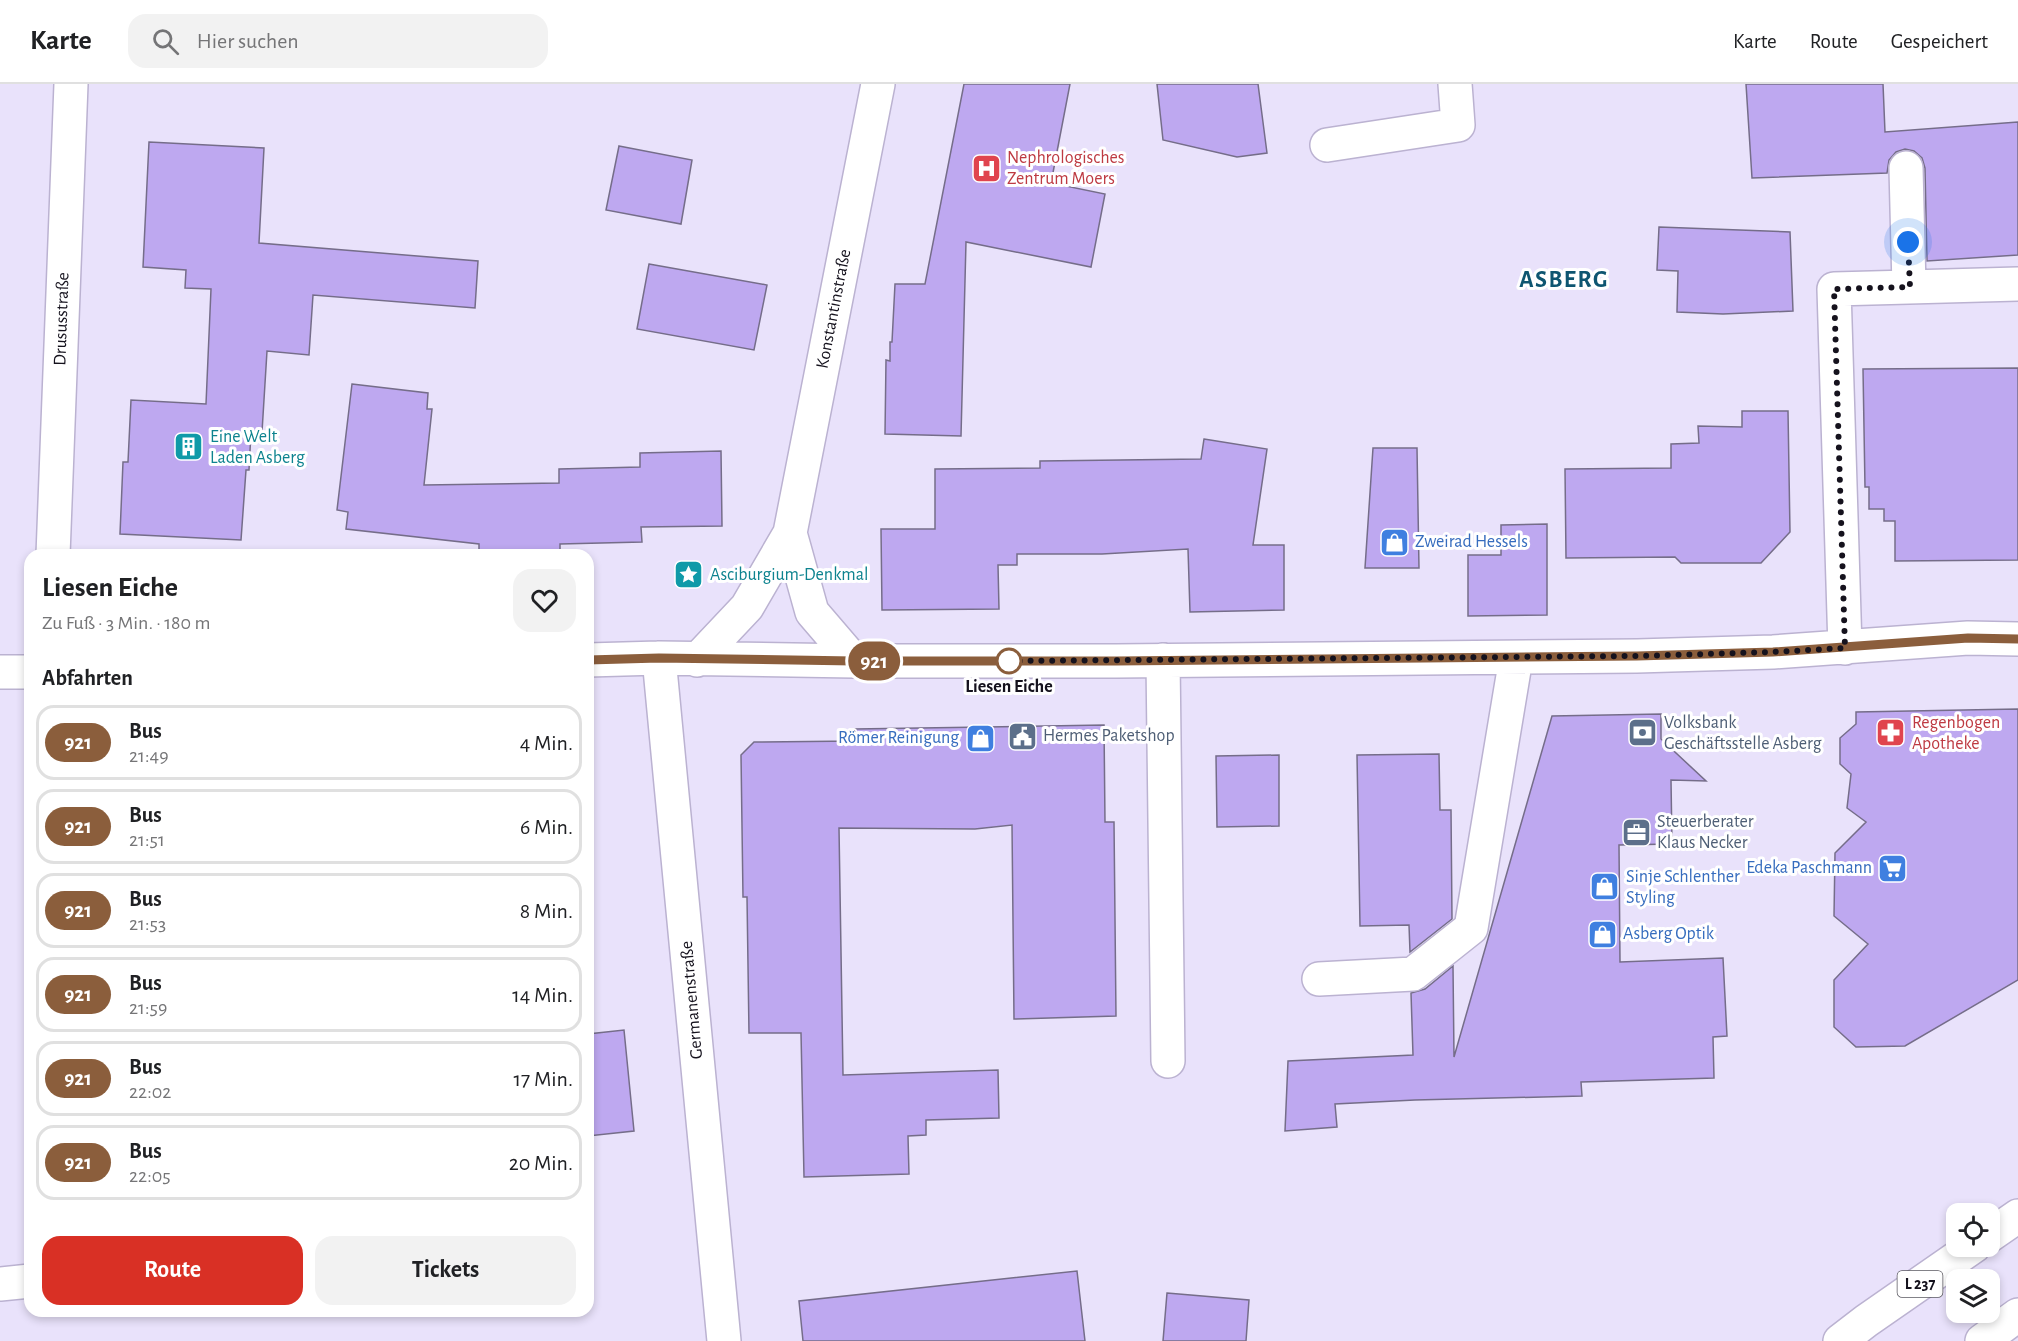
<!DOCTYPE html>
<html lang="de">
<meta charset="utf-8">
<style>
:root{--surface:#fff;--page:#f2f2f2;--text:#202124;--muted:#757577;--line:#e0e0e0;--accent:#d93025}
body{margin:0;font-family:"Alegreya Sans",sans-serif;background:var(--page);color:var(--text);height:100vh;display:flex;flex-direction:column;font-size:22px;white-space:nowrap}
*{box-sizing:border-box;margin:0}
p{font-size:20px;color:var(--muted)}
.icon{flex:none;width:33px;height:33px;fill:none;stroke:currentColor;stroke-width:2;stroke-linecap:round;stroke-linejoin:round}
.map{position:relative;flex:1;overflow:hidden}
.sheet{position:absolute;left:24px;top:465px;width:570px;height:768px;display:flex;flex-direction:column;background:var(--surface);border-radius:18px;box-shadow:0 3px 9px #0003}
.sheet>*{flex:none}
.badge{padding:0 12px;border-radius:20px;font-size:21px;line-height:39px}
.fabs{position:absolute;left:1946px;top:1119px;display:grid;gap:12px}
.fabs a{display:grid;place-items:center;width:54px;height:54px;border-radius:12px;background:var(--surface);box-shadow:0 3px 9px #0003;font-size:30px}
.you{position:absolute;width:30px;height:30px;margin:-15px;border:4px solid #fff;border-radius:50%;background:#1a73e8;box-shadow:0 0 0 9px #1a73e833}
.map>.badge{position:absolute;translate:-50% -50%;box-shadow:0 0 0 3px #fff}
h2{padding:0 18px;font-size:22px;line-height:54px}
.round{display:grid;place-items:center;flex:none;width:63px;height:63px;border-radius:18px;background:var(--page)}
.head{display:flex;align-items:center;justify-content:space-between;height:102px;padding:0 18px}
h1{font-size:28px;font-weight:700;line-height:45px}
.action{display:flex;gap:12px;margin-top:auto;padding:12px 18px}
.action a{flex:1;height:69px;border-radius:18px;background:var(--accent);color:#fff;font-size:24px;font-weight:700;line-height:69px;text-align:center}
.action a+a{background:var(--page);color:var(--text)}
ul{padding:0;list-style:none}
li{display:flex;align-items:center;gap:18px;height:75px;margin:0 12px 9px;padding:0 6px;border:3px solid var(--line);border-radius:18px}
li div{flex:1}
li b{display:block;font-size:22px}
li em{font-style:normal}
li .badge{min-width:66px;font-weight:700;text-align:center}
header{display:flex;align-items:center;gap:36px;box-sizing:border-box;height:84px;padding:0 30px;background:var(--surface);border-bottom:2px solid var(--line)}
header strong{font-size:28px}
nav{display:flex;gap:33px;margin-inline-start:auto;font-size:21px}
.search{width:420px;height:54px;background:var(--page);display:flex;align-items:center;gap:15px;box-sizing:border-box;padding:0 21px;border-radius:18px;color:var(--muted);font-size:22px}
.map>svg:first-child{display:block}
</style>
<header>
<strong>Karte</strong>
<div class="search"><svg class="icon" aria-label="search" viewBox="0 0 24 24"><circle cx="10" cy="10" r="6"/><path d="M15 15l6 6"/></svg>Hier suchen</div>
<nav><a>Karte</a><a>Route</a><a>Gespeichert</a></nav>
</header>
<div class="map">
<svg width="2018" height="1257" viewBox="0 0 2018 1257">
<rect width="100%" height="100%" fill="#e9e2fb"/>
<path fill="#bea8f0" stroke="#756d89" stroke-width="1.5" d="M 964,0 L 1070,0 L 1051,99 L 1105,110 L 1091,183 L 966,158 L 961,352 L 885,350 L 886,276 L 890,277 L 890,258 L 892,258 L 895,200 L 925,200 Z
M 1157,0 L 1258,0 L 1267,69 L 1237,73 L 1163,56 Z
M 1746,0 L 1883,0 L 1885,48 L 2018,38 L 2018,171 L 1927,177 L 1925,84 L 1922,74 L 1914,67 L 1905,65 L 1896,68 L 1889,76 L 1887,89 L 1752,94 Z
M 149,58 L 264,64 L 259,159 L 478,177 L 475,224 L 313,211 L 309,271 L 267,267 L 262,348 L 251,348 L 249,386 L 246,386 L 241,456 L 120,450 L 123,378 L 128,378 L 131,316 L 206,320 L 211,205 L 185,204 L 186,186 L 143,183 Z
M 619,62 L 692,76 L 681,140 L 606,126 Z
M 1659,143 L 1790,148 L 1793,227 L 1723,230 L 1677,228 L 1678,187 L 1657,186 Z
M 649,180 L 767,201 L 754,266 L 637,245 Z
M 2018,284 L 2018,476 L 1895,477 L 1895,437 L 1884,437 L 1884,425 L 1869,425 L 1869,403 L 1865,403 L 1863,285 Z
M 352,300 L 428,309 L 427,325 L 432,325 L 424,401 L 559,399 L 559,385 L 640,383 L 640,369 L 721,367 L 722,442 L 641,443 L 642,458 L 560,460 L 560,471 L 479,471 L 479,460 L 346,445 L 348,428 L 337,426 Z
M 1742,327 L 1788,327 L 1790,448 L 1761,479 L 1681,479 L 1675,473 L 1566,474 L 1565,385 L 1671,384 L 1671,360 L 1699,359 L 1698,342 L 1742,343 Z
M 1204,355 L 1267,365 L 1253,461 L 1284,461 L 1284,526 L 1190,528 L 1188,465 L 1102,470 L 1017,470 L 1017,481 L 998,481 L 999,525 L 882,526 L 881,445 L 935,445 L 935,385 L 1040,384 L 1040,377 L 1201,375 Z
M 1373,364 L 1417,364 L 1419,484 L 1365,484 Z
M 1547,440 L 1547,531 L 1468,532 L 1468,471 L 1501,471 L 1501,441 Z
M 2018,625 L 2018,896 L 1905,962 L 1856,963 L 1834,943 L 1834,896 L 1868,860 L 1834,832 L 1835,769 L 1866,738 L 1847,724 L 1851,690 L 1840,680 L 1840,654 L 1856,640 L 1856,628 Z
M 1661,630 L 1661,655 L 1706,697 L 1671,696 L 1672,760 L 1619,761 L 1620,878 L 1723,874 L 1727,952 L 1713,953 L 1714,994 L 1581,998 L 1582,1012 L 1415,1016 L 1335,1020 L 1337,1043 L 1285,1047 L 1288,977 L 1413,971 L 1411,909 L 1425,905 L 1453,882 L 1454,973 L 1552,632 Z
M 1104,641 L 1105,738 L 1114,738 L 1116,932 L 1014,935 L 1012,741 L 975,745 L 839,744 L 843,991 L 998,986 L 999,1034 L 926,1036 L 926,1051 L 908,1052 L 909,1090 L 804,1093 L 801,949 L 749,949 L 747,813 L 743,813 L 741,671 L 754,658 L 855,657 L 855,645 Z
M 1439,670 L 1440,726 L 1451,726 L 1452,835 L 1410,868 L 1409,841 L 1360,842 L 1357,671 Z
M 1279,671 L 1279,742 L 1217,743 L 1216,672 Z
M 624,946 L 634,1047 L 588,1052 L 588,950 Z
M 1077,1187 L 1085,1257 L 803,1257 L 799,1217 Z
M 1167,1209 L 1249,1216 L 1246,1257 L 1163,1257 Z"/>
<g fill="none" stroke-linecap="round" stroke-linejoin="round">
<defs>
<path id="minor" d="M 1327,61 L 1458,41 L 1455,0
M 1909,203 L 2018,200
M 790,449 L 812,528 L 854,577
M 53,471 L 71,0
M 1845,564 L 1834,205 L 1909,203 L 1906,84
M 659,574 L 724,1257
M 588,576 L 659,574 L 854,577 L 1116,577 L 1637,572 L 1773,568 L 1968,554 L 2018,555
M 697,576 L 747,523 L 790,449 L 878,0
M 1163,576 L 1168,977
M 0,588 L 30,588
M 1319,895 L 1413,890 L 1471,844 L 1516,574
M 0,1200 L 30,1197"/>
<path id="highway" d="M 1989,1152 L 2018,1132
M 1840,1257 L 1866,1237 L 1974,1162
M 1982,1257 L 2018,1231"/>
</defs>
<use href="#minor" stroke="#bbb2d1" stroke-width="36"/>
<use href="#highway" stroke="#bbb2d1" stroke-width="36"/>
<use href="#minor" stroke="#fff" stroke-width="33"/>
<use href="#highway" stroke="#fff" stroke-width="33"/>
</g>
<g fill="none" stroke-linecap="round" stroke-linejoin="round">
<defs>
<path id="line" d="M 588,576 L 659,574 L 854,577 L 1116,577 L 1637,572 L 1773,568 L 1968,554 L 2018,555"/>
</defs>
<use href="#line" stroke="#fff" stroke-width="14"/>
<use href="#line" stroke="#8b5e3c" stroke-width="9"/>
<path stroke="#15121d" stroke-width="6" stroke-dasharray="0 10.8" d="M 1009,577 L 1637,572 L 1773,568 L 1845,564 L 1834,205 L 1910,203 L 1908,158"/>
</g>
<defs>
<symbol id="hospital-square" viewBox="-11 -11 22 22"><rect x="-9" y="-9" width="18" height="18" rx="4" fill="#e0444e" stroke="#fff"/><path d="M-5-5h3v3.5h4V-5h3V5h-3V1.5h-4V5h-3Z" fill="#fff"/></symbol>
<symbol id="building-square" viewBox="-11 -11 22 22"><rect x="-9" y="-9" width="18" height="18" rx="4" fill="#0f9aa8" stroke="#fff"/><path d="M-4-6H4V6H1V3H-1V6H-4ZM-2.5-4.3h1.7v1.8h-1.7ZM.8-4.3h1.7v1.8H.8ZM-2.5-1h1.7V.8h-1.7ZM.8-1h1.7V.8H.8Z" fill="#fff"/></symbol>
<symbol id="shop-square" viewBox="-11 -11 22 22"><rect x="-9" y="-9" width="18" height="18" rx="4" fill="#3f7fe0" stroke="#fff"/><path d="M-5-2.5h2.3a2.7 3.5 0 0 1 5.4 0H5L5.5 6h-11ZM-1.5-2.5h3a1.5 2.3 0 0 0-3 0Z" fill="#fff"/></symbol>
<symbol id="sight-square" viewBox="-11 -11 22 22"><rect x="-9" y="-9" width="18" height="18" rx="4" fill="#0f9aa8" stroke="#fff"/><path d="M0-6L1.8-2.2L6-1.7L2.9 1.2L3.7 5.4L0 3.3L-3.7 5.4L-2.9 1.2L-6-1.7L-1.8-2.2Z" fill="#fff"/></symbol>
<symbol id="bank-square" viewBox="-11 -11 22 22"><rect x="-9" y="-9" width="18" height="18" rx="4" fill="#5c6f8a" stroke="#fff"/><path d="M-6-4H6V4H-6ZM0-2.3a2.3 2.3 0 1 0 0 4.6a2.3 2.3 0 1 0 0-4.6Z" fill="#fff"/></symbol>
<symbol id="pharmacy-square" viewBox="-11 -11 22 22"><rect x="-9" y="-9" width="18" height="18" rx="4" fill="#e0444e" stroke="#fff"/><path d="M-2-6h4v4h4v4h-4v4h-4v-4h-4v-4h4Z" fill="#fff"/></symbol>
<symbol id="civic-square" viewBox="-11 -11 22 22"><rect x="-9" y="-9" width="18" height="18" rx="4" fill="#5c6f8a" stroke="#fff"/><path d="M-.6-6.5H3V-4.5H.6V-3L4-1V1h2V6H-6V1h2V-1L-.6-3ZM-1.2 2.5V6h2.4V2.5Z" fill="#fff"/></symbol>
<symbol id="office-square" viewBox="-11 -11 22 22"><rect x="-9" y="-9" width="18" height="18" rx="4" fill="#5c6f8a" stroke="#fff"/><path d="M-6-3h4V-5.5h4V-3h4V5H-6ZM-1-4.5V-3h2v-1.5ZM-6 0V1H6V0Z" fill="#fff"/></symbol>
<symbol id="supermarket-square" viewBox="-11 -11 22 22"><rect x="-9" y="-9" width="18" height="18" rx="4" fill="#3f7fe0" stroke="#fff"/><path d="M-6-5.5h2.5l.6 2H6L4.5 2H-2.5L-4.4-4H-6ZM-1.5 3.2a1.3 1.3 0 1 0 .1 0ZM3 3.2a1.3 1.3 0 1 0 .1 0Z" fill="#fff"/></symbol>
</defs>
<g fill-rule="evenodd">
<use href="#hospital-square" x="970" y="68" width="33" height="33"/>
<use href="#building-square" x="172" y="346" width="33" height="33"/>
<use href="#shop-square" x="1378" y="442" width="33" height="33"/>
<use href="#sight-square" x="672" y="474" width="33" height="33"/>
<use href="#bank-square" x="1626" y="632" width="33" height="33"/>
<use href="#pharmacy-square" x="1874" y="632" width="33" height="33"/>
<use href="#civic-square" x="1006" y="636" width="33" height="33"/>
<use href="#shop-square" x="964" y="638" width="33" height="33"/>
<use href="#office-square" x="1620" y="732" width="33" height="33"/>
<use href="#supermarket-square" x="1876" y="768" width="33" height="33"/>
<use href="#shop-square" x="1588" y="786" width="33" height="33"/>
<use href="#shop-square" x="1586" y="834" width="33" height="33"/>
</g>
<circle fill="#fff" stroke="#8b5e3c" stroke-width="3" cx="1009" cy="577" r="12"/>
<g text-anchor="middle" dominant-baseline="central" stroke-width="6" stroke-linejoin="round" paint-order="stroke">
<rect fill="#fff" stroke="#5b5961" stroke-width="1.5" x="1897.5" y="1187" width="45" height="26" rx="4.5"/>
<g font-size="16" font-weight="bold" fill="#15121d">
<text x="1920" y="1200">L 237</text>
</g>
<g font-size="18" fill="#be3a42" stroke="#fff" text-anchor="start">
<text x="1007" y="74">Nephrologisches<tspan x="1007" dy="21">Zentrum Moers</tspan></text>
<text x="1912" y="639">Regenbogen<tspan x="1912" dy="21">Apotheke</tspan></text>
</g>
<g font-size="18" fill="#15121d" stroke="#fff">
<text transform="translate(834 225) rotate(-79)">Konstantinstraße</text>
<text transform="translate(62 235) rotate(-88)">Drususstraße</text>
<text transform="translate(692 916) rotate(-95)">Germanenstraße</text>
</g>
<g font-size="18" fill="#0d838f" stroke="#fff" text-anchor="start">
<text x="210" y="353">Eine Welt<tspan x="210" dy="21">Laden Asberg</tspan></text>
<text x="710" y="491">Asciburgium-Denkmal</text>
</g>
<g font-size="18" fill="#366cbe" stroke="#fff" text-anchor="start">
<text x="1415" y="458">Zweirad Hessels</text>
<text x="959" y="654" text-anchor="end">Römer Reinigung</text>
<text x="1872" y="784" text-anchor="end">Edeka Paschmann</text>
<text x="1626" y="793">Sinje Schlenther<tspan x="1626" dy="21">Styling</tspan></text>
<text x="1623" y="850">Asberg Optik</text>
</g>
<g font-size="18" font-weight="bold" fill="#15121d" stroke="#fff">
<text x="1009" y="603">Liesen Eiche</text>
</g>
<g font-size="18" fill="#4e5e75" stroke="#fff" text-anchor="start">
<text x="1664" y="639">Volksbank<tspan x="1664" dy="21">Geschäftsstelle Asberg</tspan></text>
<text x="1043" y="652">Hermes Paketshop</text>
<text x="1657" y="738">Steuerberater<tspan x="1657" dy="21">Klaus Necker</tspan></text>
</g>
<g font-size="24" font-weight="bold" letter-spacing="1.5" fill="#0e5571" stroke="#fff">
<text x="1564" y="196">ASBERG</text>
</g>
</g>
</svg>
<div class="fabs">
<a><svg class="icon" aria-label="locate" viewBox="0 0 24 24"><circle cx="12" cy="12" r="6"/><path d="M12 2v4M12 18v4M2 12h4M18 12h4"/></svg></a>
<a><svg class="icon" aria-label="layers" viewBox="0 0 24 24"><path d="M12 4l9 5-9 5-9-5zM3 14l9 5 9-5"/></svg></a>
</div>
<div class="you" style="left:1908px;top:158px"></div>
<b class="badge" style="left:874px;top:577px;background:#8b5e3c;color:#fff">921</b>
<section class="sheet">
<div class="head"><div><h1>Liesen Eiche</h1><p>Zu Fuß · 3 Min. · 180 m</p></div><a class="round"><svg class="icon" aria-label="heart" viewBox="0 0 24 24"><path d="M12 20l-8-8c-3-5 5-10 8-4 3-6 11-1 8 4z"/></svg></a></div>
<h2>Abfahrten</h2>
<ul>
<li><span class="badge" style="background:#8b5e3c;color:#fff">921</span><div><b>Bus</b><p>21:49</p></div><em>4 Min.</em></li>
<li><span class="badge" style="background:#8b5e3c;color:#fff">921</span><div><b>Bus</b><p>21:51</p></div><em>6 Min.</em></li>
<li><span class="badge" style="background:#8b5e3c;color:#fff">921</span><div><b>Bus</b><p>21:53</p></div><em>8 Min.</em></li>
<li><span class="badge" style="background:#8b5e3c;color:#fff">921</span><div><b>Bus</b><p>21:59</p></div><em>14 Min.</em></li>
<li><span class="badge" style="background:#8b5e3c;color:#fff">921</span><div><b>Bus</b><p>22:02</p></div><em>17 Min.</em></li>
<li><span class="badge" style="background:#8b5e3c;color:#fff">921</span><div><b>Bus</b><p>22:05</p></div><em>20 Min.</em></li>
</ul>
<div class="action"><a>Route</a><a>Tickets</a></div>
</section>
</div>
